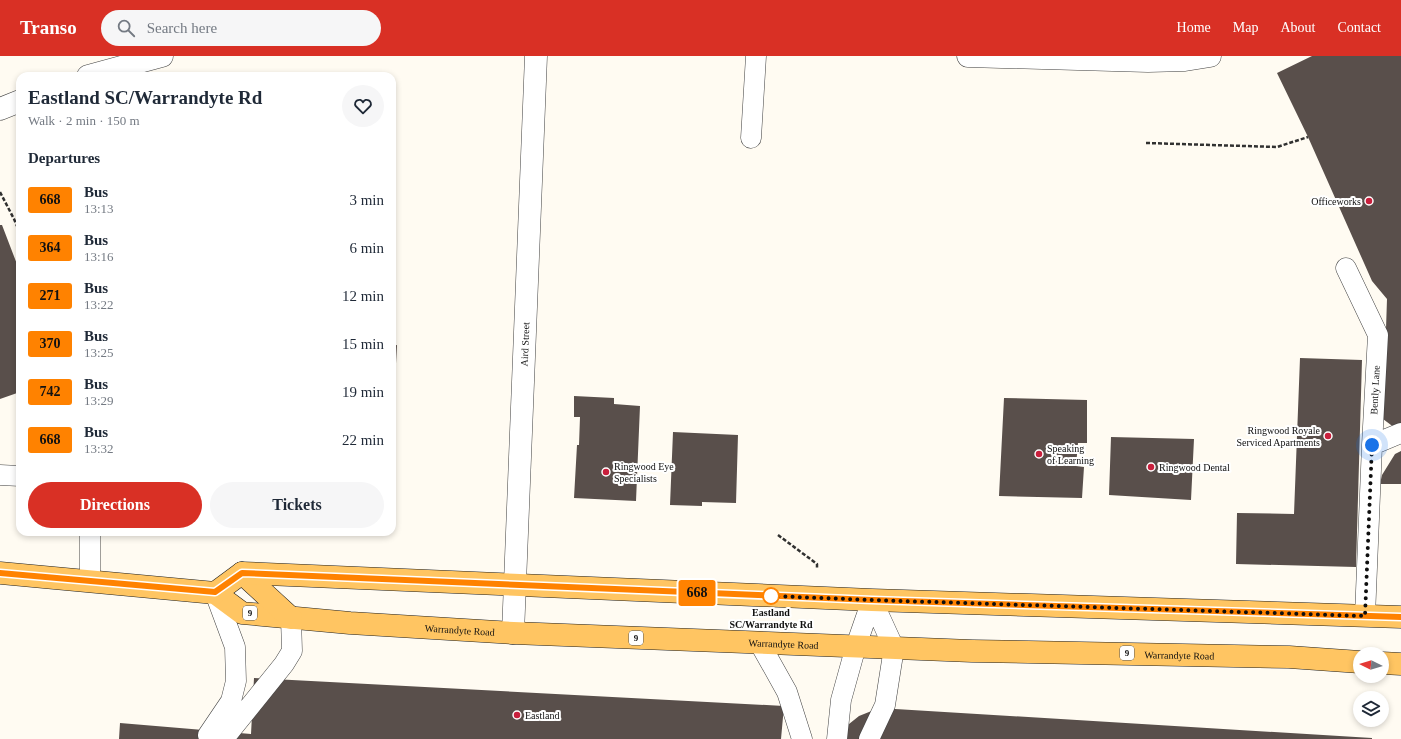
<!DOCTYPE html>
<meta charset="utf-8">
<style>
:root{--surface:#fff;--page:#f6f6f7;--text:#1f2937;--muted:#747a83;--accent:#d93025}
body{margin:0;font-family:Georgia,serif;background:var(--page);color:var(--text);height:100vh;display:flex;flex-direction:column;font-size:15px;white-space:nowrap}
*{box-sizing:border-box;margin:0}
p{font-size:13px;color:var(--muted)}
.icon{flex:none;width:22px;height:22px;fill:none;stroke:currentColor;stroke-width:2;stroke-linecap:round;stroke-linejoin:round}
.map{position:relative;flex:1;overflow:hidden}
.details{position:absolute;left:16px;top:16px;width:380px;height:464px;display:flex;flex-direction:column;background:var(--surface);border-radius:12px;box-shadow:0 2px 6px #0003}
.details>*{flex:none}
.badge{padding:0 8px;border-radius:3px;font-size:14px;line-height:26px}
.needle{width:26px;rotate:275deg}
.fabs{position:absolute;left:1353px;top:591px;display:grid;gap:8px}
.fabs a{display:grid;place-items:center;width:36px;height:36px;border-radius:50%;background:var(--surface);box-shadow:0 2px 6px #0003;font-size:20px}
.you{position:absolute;width:20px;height:20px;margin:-10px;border:3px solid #fff;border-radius:50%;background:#1a73e8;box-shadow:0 0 0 6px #1a73e833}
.map>.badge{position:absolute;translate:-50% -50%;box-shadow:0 0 0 2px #fff}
h2{padding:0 12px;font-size:15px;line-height:36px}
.round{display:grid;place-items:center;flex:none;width:42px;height:42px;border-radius:21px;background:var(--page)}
.head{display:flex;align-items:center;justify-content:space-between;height:68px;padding:0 12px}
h1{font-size:19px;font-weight:600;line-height:30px}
.action{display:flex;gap:8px;margin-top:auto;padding:8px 12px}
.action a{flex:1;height:46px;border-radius:24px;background:var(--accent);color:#fff;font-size:16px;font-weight:600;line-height:46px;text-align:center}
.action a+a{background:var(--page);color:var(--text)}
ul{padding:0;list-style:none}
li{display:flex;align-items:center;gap:12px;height:48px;padding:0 12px}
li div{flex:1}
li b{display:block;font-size:15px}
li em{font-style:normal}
li .badge{min-width:44px;font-weight:700;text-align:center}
header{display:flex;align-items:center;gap:24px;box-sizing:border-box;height:56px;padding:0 20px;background:var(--accent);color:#fff}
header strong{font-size:19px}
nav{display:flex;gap:22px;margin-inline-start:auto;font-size:14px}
.search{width:280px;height:36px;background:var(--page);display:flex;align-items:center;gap:10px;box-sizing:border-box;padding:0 14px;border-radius:22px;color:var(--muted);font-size:15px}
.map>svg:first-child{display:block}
</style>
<header>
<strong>Transo</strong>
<div class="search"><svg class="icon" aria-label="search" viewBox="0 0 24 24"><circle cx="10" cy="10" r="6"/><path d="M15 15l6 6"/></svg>Search here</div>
<nav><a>Home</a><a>Map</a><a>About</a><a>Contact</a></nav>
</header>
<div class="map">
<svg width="1401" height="683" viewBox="0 0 1401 683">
<rect width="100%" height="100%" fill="#fffbf2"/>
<path fill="#594f4b" d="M 1312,0 L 1401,0 L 1401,369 L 1395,372 L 1383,363 L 1387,243 L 1372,225 L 1308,81 L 1277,17 Z
M 0,169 L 2,169 L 20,216 L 20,336 L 0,343 Z
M 397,289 L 393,363 L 392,363 L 392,290 Z
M 1300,302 L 1362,304 L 1356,511 L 1236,508 L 1237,457 L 1294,458 Z
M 574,340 L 614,342 L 614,348 L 640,350 L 636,445 L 574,442 L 577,389 L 579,389 L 580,361 L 574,361 Z
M 1004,342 L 1087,344 L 1087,387 L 1078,387 L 1076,410 L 1084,411 L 1082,442 L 999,440 Z
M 673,376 L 738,379 L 736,447 L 702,446 L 702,450 L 670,449 Z
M 1111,381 L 1194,383 L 1191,444 L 1109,439 Z
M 1401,395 L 1401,428 L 1380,428 L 1382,419 L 1395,398 Z
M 254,622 L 784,650 L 781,683 L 119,683 L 120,667 L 251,678 Z
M 879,652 L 1372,682 L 1372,683 L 837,683 L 844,672 L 859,660 Z"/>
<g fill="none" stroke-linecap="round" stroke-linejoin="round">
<defs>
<path id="service" d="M 751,82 L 756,0
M 1346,212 L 1378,279 L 1372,389 L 1365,560
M 1372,389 L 1401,377
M 0,419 L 20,420
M 90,525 L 90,476
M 759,586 L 787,636 L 802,683
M 208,679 L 231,645 L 236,625 L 235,591 L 215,537
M 226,680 L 284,608 L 292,595 L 291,562
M 837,683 L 841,644 L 856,590 L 872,544
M 869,683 L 885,649 L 894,592 L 872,544"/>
<g id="minor">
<path d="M 968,0 L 1148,5 L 1185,4 L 1210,0"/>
<path d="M 88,20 L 162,0"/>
<path d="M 0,53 L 20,45"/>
<path id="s1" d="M 513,577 L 536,0"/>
</g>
<g id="primary">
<path id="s2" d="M 0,517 L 215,537 L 242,557 L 350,567 L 513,577 L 972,595 L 1289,601 L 1360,606"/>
<path d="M 242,517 L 291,562"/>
<path d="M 215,537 L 242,517 L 872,544 L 1401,561"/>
<path d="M 1382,607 L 1401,608"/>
</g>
</defs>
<use href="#service" stroke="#424242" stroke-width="21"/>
<use href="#minor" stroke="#424242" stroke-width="23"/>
<use href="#primary" stroke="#202020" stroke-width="23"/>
<path stroke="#313131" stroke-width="2.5" stroke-dasharray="4 2" stroke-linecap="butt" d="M 1146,87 L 1277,91 L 1308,81
M 0,136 L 14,163 L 20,177
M 778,479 L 817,508 L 817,513"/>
<use href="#service" stroke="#fff" stroke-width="20"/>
<use href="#minor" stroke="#fff" stroke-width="22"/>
<use href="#primary" stroke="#ffc562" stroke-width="22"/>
</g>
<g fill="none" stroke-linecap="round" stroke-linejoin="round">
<defs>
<path id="line" d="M 0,517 L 215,536 L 242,517 L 872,544 L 1401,561"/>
</defs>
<use href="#line" stroke="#fff" stroke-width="9"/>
<use href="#line" stroke="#ff8200" stroke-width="6"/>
<path stroke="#0f0f0f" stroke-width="4" stroke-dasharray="0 7.2" d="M 771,540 L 872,544 L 1365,560 L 1372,389"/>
</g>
<g fill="#c81f3c" stroke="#fff" stroke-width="1.5">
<circle cx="1369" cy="145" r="4"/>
<circle cx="1328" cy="380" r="4"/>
<circle cx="1039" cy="398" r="4"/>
<circle cx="1151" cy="411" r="4"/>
<circle cx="606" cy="416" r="4"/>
<circle cx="517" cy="659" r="4"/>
</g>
<circle fill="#fff" stroke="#ff8200" stroke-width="2" cx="771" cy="540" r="8"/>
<g text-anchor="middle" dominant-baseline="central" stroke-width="4" stroke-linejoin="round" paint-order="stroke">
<g fill="#fff" stroke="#575757" stroke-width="1">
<rect x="243" y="550" width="14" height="14" rx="3"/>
<rect x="629" y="575" width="14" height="14" rx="3"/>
<rect x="1120" y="590" width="14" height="14" rx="3"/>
</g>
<g font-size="9" font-weight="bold" fill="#0f0f0f">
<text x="250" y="557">9</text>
<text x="636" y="582">9</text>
<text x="1127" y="597">9</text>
</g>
<g font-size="10" fill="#0f0f0f" stroke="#fff" text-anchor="start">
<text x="1361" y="145" text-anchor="end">Officeworks</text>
<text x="1320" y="374" text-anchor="end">Ringwood Royale<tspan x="1320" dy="12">Serviced Apartments</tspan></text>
<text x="1047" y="392">Speaking<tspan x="1047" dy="12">of Learning</tspan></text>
<text x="614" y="410">Ringwood Eye<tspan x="614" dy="12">Specialists</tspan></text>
<text x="1159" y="411">Ringwood Dental</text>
<text x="525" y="659">Eastland</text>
</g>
<g font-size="10" fill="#0f0f0f" stroke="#fff">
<text stroke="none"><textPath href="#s1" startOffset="289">Aird Street</textPath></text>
<text transform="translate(1375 334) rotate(-87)">Bently Lane</text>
<text stroke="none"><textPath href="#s2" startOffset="468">Warrandyte Road</textPath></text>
<text stroke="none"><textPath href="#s2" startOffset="792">Warrandyte Road</textPath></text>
<text stroke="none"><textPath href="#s2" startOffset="1188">Warrandyte Road</textPath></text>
</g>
<g font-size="10" font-weight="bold" fill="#0f0f0f" stroke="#fff">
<text x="771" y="556">Eastland<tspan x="771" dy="12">SC/Warrandyte Rd</tspan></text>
</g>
</g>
</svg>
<div class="fabs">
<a><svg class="needle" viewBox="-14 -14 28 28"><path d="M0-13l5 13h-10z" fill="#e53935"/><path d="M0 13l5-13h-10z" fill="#747a83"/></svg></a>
<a><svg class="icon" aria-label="layers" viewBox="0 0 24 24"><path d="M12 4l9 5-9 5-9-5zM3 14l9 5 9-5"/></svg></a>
</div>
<div class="you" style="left:1372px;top:389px"></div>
<b class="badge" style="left:697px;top:537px;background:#ff8200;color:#111">668</b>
<section class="details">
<div class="head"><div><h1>Eastland SC/Warrandyte Rd</h1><p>Walk · 2 min · 150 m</p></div><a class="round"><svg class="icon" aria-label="heart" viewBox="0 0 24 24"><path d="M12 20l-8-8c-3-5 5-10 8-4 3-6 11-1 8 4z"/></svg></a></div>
<h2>Departures</h2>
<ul>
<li><span class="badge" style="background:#ff8200;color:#111">668</span><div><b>Bus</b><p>13:13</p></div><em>3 min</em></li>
<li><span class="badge" style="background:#ff8200;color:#111">364</span><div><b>Bus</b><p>13:16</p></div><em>6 min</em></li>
<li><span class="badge" style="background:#ff8200;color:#111">271</span><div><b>Bus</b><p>13:22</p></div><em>12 min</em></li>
<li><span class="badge" style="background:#ff8200;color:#111">370</span><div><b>Bus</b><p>13:25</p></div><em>15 min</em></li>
<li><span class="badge" style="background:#ff8200;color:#111">742</span><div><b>Bus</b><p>13:29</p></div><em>19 min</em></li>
<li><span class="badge" style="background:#ff8200;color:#111">668</span><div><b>Bus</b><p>13:32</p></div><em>22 min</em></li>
</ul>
<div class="action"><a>Directions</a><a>Tickets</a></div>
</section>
</div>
